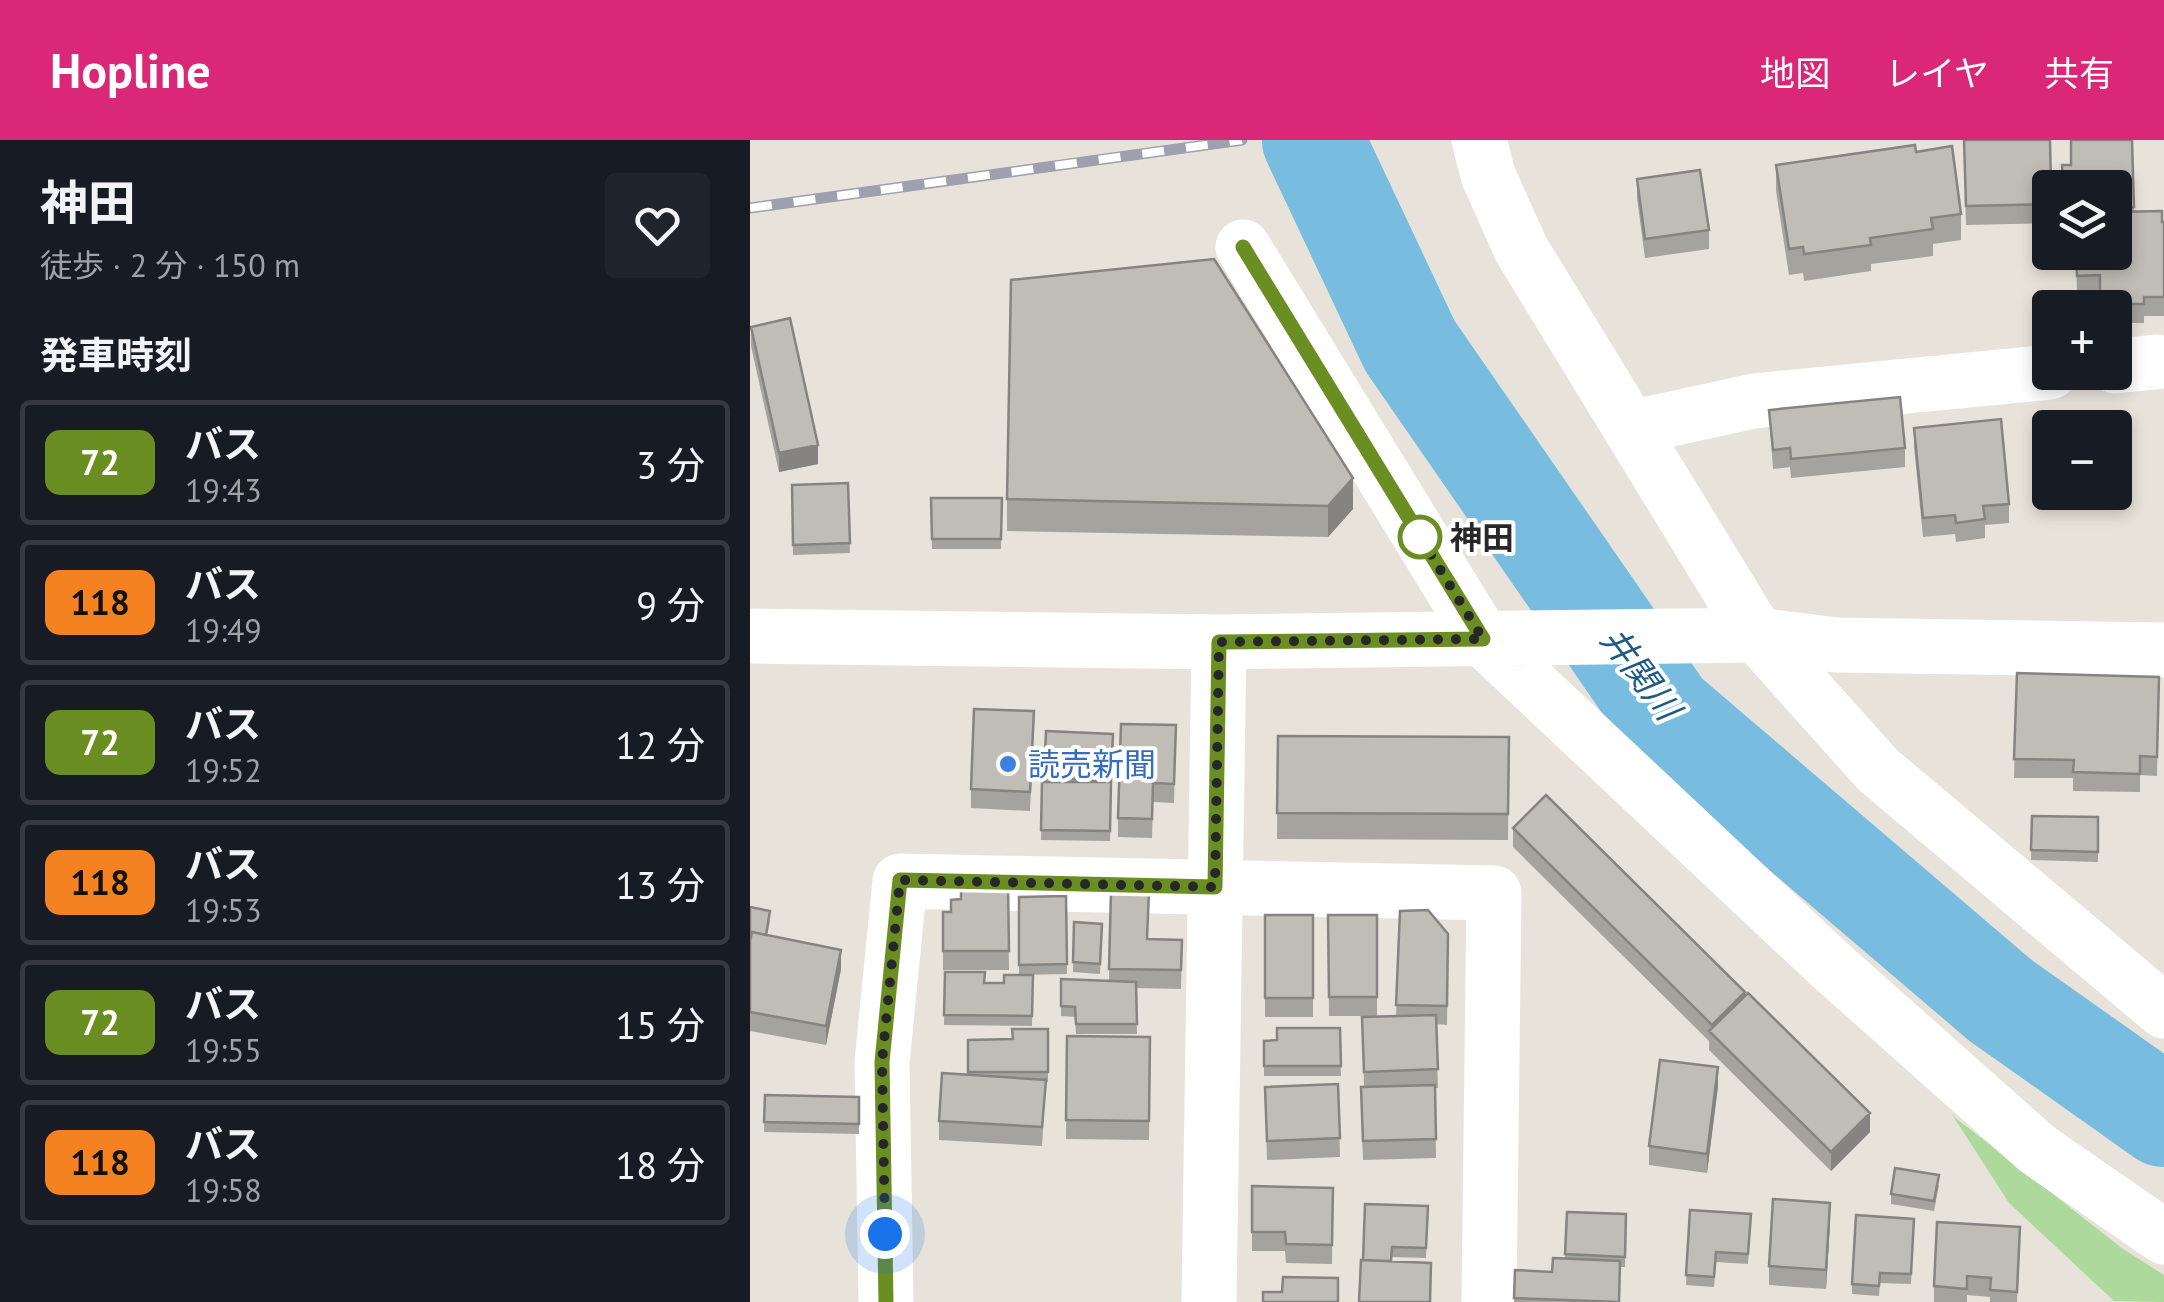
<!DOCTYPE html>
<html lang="ja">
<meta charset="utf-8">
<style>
:root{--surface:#171b24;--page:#20242c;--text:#f1f3f6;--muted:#9ea1a6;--line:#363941;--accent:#db2777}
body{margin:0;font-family:"PT Sans","Noto Sans JP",sans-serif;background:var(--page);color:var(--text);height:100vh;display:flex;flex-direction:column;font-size:38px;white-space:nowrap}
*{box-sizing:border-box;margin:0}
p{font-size:32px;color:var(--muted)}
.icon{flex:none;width:55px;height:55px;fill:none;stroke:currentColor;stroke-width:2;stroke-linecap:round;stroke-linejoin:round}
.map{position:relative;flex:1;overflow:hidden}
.sheet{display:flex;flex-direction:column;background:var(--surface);width:750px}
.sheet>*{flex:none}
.badge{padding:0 20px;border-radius:15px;font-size:35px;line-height:65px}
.tools{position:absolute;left:1282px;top:30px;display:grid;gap:20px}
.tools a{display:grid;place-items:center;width:100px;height:100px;border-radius:10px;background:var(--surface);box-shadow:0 5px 15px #0003;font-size:50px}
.you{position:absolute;width:50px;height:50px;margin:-25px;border:8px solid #fff;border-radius:50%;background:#1a73e8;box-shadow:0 0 0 15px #1a73e833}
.map>.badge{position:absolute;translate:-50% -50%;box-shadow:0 0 0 5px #fff}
h2{padding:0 40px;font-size:38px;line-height:90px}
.round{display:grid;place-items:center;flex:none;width:105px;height:105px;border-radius:10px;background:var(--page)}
.head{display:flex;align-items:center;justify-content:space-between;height:170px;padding:0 40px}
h1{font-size:48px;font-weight:700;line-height:75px}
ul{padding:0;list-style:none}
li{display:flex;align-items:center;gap:30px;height:125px;margin:0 20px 15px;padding:0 20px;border:5px solid var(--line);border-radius:10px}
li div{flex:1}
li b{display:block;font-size:38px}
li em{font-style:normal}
li .badge{min-width:110px;font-weight:700;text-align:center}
header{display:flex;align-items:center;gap:60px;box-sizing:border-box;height:140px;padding:0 50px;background:var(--accent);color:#fff}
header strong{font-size:48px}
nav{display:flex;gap:55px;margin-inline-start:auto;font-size:35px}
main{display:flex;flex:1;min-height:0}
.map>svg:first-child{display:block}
</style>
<header>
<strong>Hopline</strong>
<nav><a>地図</a><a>レイヤ</a><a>共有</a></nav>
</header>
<main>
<section class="sheet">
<div class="head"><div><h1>神田</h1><p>徒歩 · 2 分 · 150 m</p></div><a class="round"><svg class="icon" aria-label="heart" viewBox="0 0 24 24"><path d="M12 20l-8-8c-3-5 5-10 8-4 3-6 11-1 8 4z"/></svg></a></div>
<h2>発車時刻</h2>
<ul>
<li><span class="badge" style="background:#6b8e23;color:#fff">72</span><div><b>バス</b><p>19:43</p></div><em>3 分</em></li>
<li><span class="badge" style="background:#f58220;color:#111">118</span><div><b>バス</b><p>19:49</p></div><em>9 分</em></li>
<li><span class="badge" style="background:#6b8e23;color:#fff">72</span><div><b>バス</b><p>19:52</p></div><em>12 分</em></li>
<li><span class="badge" style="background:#f58220;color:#111">118</span><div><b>バス</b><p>19:53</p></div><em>13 分</em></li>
<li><span class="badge" style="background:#6b8e23;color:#fff">72</span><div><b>バス</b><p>19:55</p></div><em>15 分</em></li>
<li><span class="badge" style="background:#f58220;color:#111">118</span><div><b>バス</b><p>19:58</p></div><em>18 分</em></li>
</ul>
</section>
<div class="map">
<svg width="1414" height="1162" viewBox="0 0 1414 1162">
<rect width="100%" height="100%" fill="#e8e3da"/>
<path fill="#add99c" d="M 1203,976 L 1373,1109 L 1414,1135 L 1414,1162 L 1364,1161 L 1259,1063 Z"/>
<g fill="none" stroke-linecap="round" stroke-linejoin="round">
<path stroke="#78bddf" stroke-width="102" d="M 563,0 L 660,206 L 914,573 L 1250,860 L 1414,976"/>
<path stroke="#fff" stroke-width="55" d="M 729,0 L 738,35 L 771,109 L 1007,495 L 1128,630 L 1414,871
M 493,107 L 733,499 L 1078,823 L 1287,1009 L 1414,1097
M 1365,226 L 1406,222
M 880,288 L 1004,261 L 1300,232
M 0,496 L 469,502 L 1007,495 L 1086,505 L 1414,510
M 136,1162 L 132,922 L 150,741 L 744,753 L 739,1162
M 459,1162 L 469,502"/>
<defs>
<path id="rail" d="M 0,68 L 492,0"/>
</defs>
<use href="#rail" stroke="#9e9faf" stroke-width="11"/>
<use href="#rail" stroke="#fff" stroke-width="8" stroke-dasharray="22" stroke-linecap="butt"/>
</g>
<path fill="#a5a39d" d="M 1214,0 L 1300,48 L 1300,83 L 1216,85 Z
M 1382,0 L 1384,72 L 1414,82 L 1414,176 L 1394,176 L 1394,183 L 1368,183 L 1368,176 L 1365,176 L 1365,168 L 1350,168 L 1350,154 L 1327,155 L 1326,112 L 1365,112 L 1365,48 L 1321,25 Z
M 1166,12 L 1211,74 L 1211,100 L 1183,104 L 1183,116 L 1121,124 L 1121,131 L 1054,141 L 1053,133 L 1039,135 L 1026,51 L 1026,25 Z
M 887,39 L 959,90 L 959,109 L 895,118 L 887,58 Z
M 1,187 L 68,324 L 29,332 L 1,206 Z
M 1019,270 L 1155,308 L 1155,327 L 1041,338 L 1040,327 L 1023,329 Z
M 1164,288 L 1259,364 L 1259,383 L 1235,385 L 1235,398 L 1206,402 L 1205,394 L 1173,397 L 1164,307 Z
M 603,338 L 603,369 L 578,397 L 257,391 L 257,359 Z
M 98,343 L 100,413 L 43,415 L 42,345 Z
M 181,358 L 252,358 L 251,409 L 182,409 Z
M 1267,533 L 1409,537 L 1407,636 L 1390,635 L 1390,652 L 1323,651 L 1323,638 L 1264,638 Z
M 426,585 L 424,663 L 403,662 L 402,698 L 368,697 L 368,678 Z
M 284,590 L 280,671 L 221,668 L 221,649 Z
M 296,591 L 363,594 L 360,701 L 291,700 L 292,642 L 294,642 Z
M 528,596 L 759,597 L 758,700 L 527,699 Z
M 1282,676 L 1348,677 L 1348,722 L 1281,720 Z
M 763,688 L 995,855 L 1120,992 L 1081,1031 L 959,910 L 959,901 L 763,707 Z
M 258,745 L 259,830 L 193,830 L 193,772 L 201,772 Z
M 361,751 L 398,799 L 432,800 L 431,849 L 386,848 L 387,894 L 326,894 L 325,877 L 311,876 L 311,839 L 359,841 Z
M 316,756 L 317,834 L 269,835 L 269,757 Z
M 0,767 L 20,781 L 17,795 L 91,829 L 76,905 L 0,891 Z
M 650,771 L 698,794 L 697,885 L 686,884 L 688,948 L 685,948 L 686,1018 L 613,1020 L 611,966 L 614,947 L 612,877 L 627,876 L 579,876 L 578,775 L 627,775 L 627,876 L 646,876 Z
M 515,775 L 563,775 L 563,877 L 515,877 Z
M 324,782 L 352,784 L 350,834 L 323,832 Z
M 195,832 L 234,842 L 254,843 L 283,835 L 282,886 L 194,885 Z
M 590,888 L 591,936 L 514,936 L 514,901 L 527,900 Z
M 298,889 L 298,942 L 296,942 L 292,1006 L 189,1000 L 189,981 L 218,935 L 218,900 L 262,899 Z
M 317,896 L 400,897 L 399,1000 L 316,999 Z
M 588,944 L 590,1017 L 517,1020 L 515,947 Z
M 968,946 L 957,1033 L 899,1025 L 899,1006 Z
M 15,955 L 109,957 L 109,994 L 14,992 Z
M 1189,1045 L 1184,1071 L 1141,1064 L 1141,1054 Z
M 502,1046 L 583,1048 L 582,1124 L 536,1123 L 535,1111 L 502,1111 Z
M 678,1066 L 676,1118 L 642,1117 L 642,1121 L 681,1123 L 681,1162 L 609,1162 L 613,1120 Z
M 940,1070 L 1001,1074 L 998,1124 L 966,1122 L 964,1147 L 936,1145 Z
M 817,1072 L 876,1074 L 875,1127 L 870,1127 L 869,1162 L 764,1162 L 765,1130 L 802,1132 L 815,1119 Z
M 1164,1079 L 1161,1144 L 1130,1143 L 1129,1156 L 1102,1154 L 1102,1144 Z
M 1080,1082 L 1076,1149 L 1019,1145 L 1019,1126 Z
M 1270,1106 L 1267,1162 L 1240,1162 L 1240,1157 L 1217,1155 L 1217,1162 L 1184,1162 L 1184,1146 Z"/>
<path fill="#868480" d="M 68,305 L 68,324 L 29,332 L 29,313 Z
M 603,338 L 603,369 L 578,397 L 578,366 Z
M 91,810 L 91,829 L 76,905 L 76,886 Z
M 995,852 L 995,871 L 962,894 L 962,885 Z
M 968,927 L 968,946 L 957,1033 L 957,1014 Z
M 1120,973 L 1120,992 L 1081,1031 L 1081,1012 Z
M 1080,1063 L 1080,1082 L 1076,1149 L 1076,1130 Z"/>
<path fill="#c0bdb7" stroke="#868480" stroke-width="2.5" d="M 1214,0 L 1300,0 L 1301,48 L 1300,48 L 1300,64 L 1216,66 Z
M 1321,0 L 1382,0 L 1384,67 L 1365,68 L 1365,48 L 1313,48 L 1312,25 L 1321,25 Z
M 1165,5 L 1166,12 L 1202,6 L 1211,74 L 1181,78 L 1183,89 L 1120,98 L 1121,105 L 1054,114 L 1053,107 L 1039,109 L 1026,25 Z
M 950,30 L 959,90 L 895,99 L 887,39 Z
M 1412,71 L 1412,82 L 1414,82 L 1414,157 L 1394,157 L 1394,164 L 1368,164 L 1368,157 L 1350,157 L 1350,135 L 1327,136 L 1326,112 L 1365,112 L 1365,72 Z
M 464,119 L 603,338 L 578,366 L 257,359 L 261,140 Z
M 40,178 L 68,305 L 29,313 L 1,187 Z
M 1150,257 L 1155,308 L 1041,319 L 1040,308 L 1023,310 L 1019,270 Z
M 1251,279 L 1259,364 L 1233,366 L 1235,379 L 1206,383 L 1205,375 L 1173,378 L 1164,288 Z
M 98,343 L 100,403 L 43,405 L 42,345 Z
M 181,358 L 252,358 L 251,399 L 182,399 Z
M 1267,533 L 1409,537 L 1407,617 L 1390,616 L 1390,634 L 1323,632 L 1324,620 L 1264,619 Z
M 224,569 L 284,571 L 280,652 L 221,649 Z
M 371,584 L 426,585 L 424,644 L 403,643 L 402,679 L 368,678 Z
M 296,591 L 363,594 L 361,640 L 294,638 Z
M 528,596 L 759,597 L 758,674 L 527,673 Z
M 292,642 L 361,642 L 360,691 L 291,690 Z
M 796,655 L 995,852 L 962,885 L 763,688 Z
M 1282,676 L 1348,677 L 1348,712 L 1281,710 Z
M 258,745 L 259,811 L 193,811 L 193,772 L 201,772 L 201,760 L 211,759 L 211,746 Z
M 361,751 L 399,751 L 397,799 L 432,800 L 431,830 L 359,829 Z
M 316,756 L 317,824 L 269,825 L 269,757 Z
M 0,767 L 20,771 L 16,795 L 2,792 L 0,796 Z
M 678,770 L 698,794 L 697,866 L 646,865 L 650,771 Z
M 515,775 L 563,775 L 563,858 L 515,858 Z
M 578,775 L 627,775 L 627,857 L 579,857 Z
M 324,782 L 352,784 L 350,824 L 323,822 Z
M 2,792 L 91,810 L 76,886 L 0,872 L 0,801 Z
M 195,832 L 235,832 L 234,843 L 254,843 L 254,835 L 283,835 L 282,876 L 194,875 Z
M 311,839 L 386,842 L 387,884 L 326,884 L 325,867 L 311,866 Z
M 998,853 L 1120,973 L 1081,1012 L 959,891 Z
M 686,875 L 688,929 L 614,932 L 612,877 Z
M 527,888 L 590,888 L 591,926 L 514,926 L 514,901 L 527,900 Z
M 262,889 L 298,889 L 298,932 L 218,932 L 218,900 L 263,899 Z
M 317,896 L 400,897 L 399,981 L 316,980 Z
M 910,920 L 968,927 L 957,1014 L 899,1006 Z
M 192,933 L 296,940 L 292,987 L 189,981 Z
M 588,944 L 590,998 L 517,1001 L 515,947 Z
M 685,945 L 686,999 L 613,1001 L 611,947 Z
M 15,955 L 109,957 L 109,984 L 14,982 Z
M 1145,1028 L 1189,1035 L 1184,1061 L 1141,1054 Z
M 502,1046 L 583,1048 L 582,1105 L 536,1104 L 535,1092 L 502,1092 Z
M 1023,1059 L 1080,1063 L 1076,1130 L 1019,1126 Z
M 615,1064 L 678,1066 L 676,1108 L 642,1107 L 641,1121 L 613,1120 Z
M 940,1070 L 1001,1074 L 998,1114 L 966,1112 L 964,1137 L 936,1135 Z
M 817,1072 L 876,1074 L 875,1117 L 815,1114 Z
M 1106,1075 L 1164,1079 L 1161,1134 L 1130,1133 L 1129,1146 L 1102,1144 Z
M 1187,1082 L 1270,1087 L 1267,1152 L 1240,1150 L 1241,1138 L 1217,1136 L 1217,1149 L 1184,1146 Z
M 803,1118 L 870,1121 L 869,1162 L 764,1158 L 765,1130 L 802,1132 Z
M 611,1120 L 681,1123 L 680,1162 L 609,1162 Z
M 533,1137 L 588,1138 L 588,1162 L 513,1162 L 513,1152 L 532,1152 Z"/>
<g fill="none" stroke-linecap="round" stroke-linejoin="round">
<defs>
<path id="line" d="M 136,1162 L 132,922 L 150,740 L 465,747 L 469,502 L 733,499 L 493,107"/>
</defs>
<use href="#line" stroke="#fff" stroke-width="22"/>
<use href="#line" stroke="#6b8e23" stroke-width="15"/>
<path stroke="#272727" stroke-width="10" stroke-dasharray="0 18" d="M 135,1094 L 132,922 L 150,740 L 465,747 L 469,502 L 733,499 L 670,397"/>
</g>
<circle fill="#fff" stroke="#6b8e23" stroke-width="5" cx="670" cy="397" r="20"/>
<circle fill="#3f7fe0" stroke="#fff" stroke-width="4" cx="258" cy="624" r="10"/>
<g text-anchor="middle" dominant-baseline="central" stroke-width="8" stroke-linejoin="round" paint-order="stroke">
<g font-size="32" font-weight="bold" fill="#272727" stroke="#fff" text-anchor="start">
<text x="700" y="397">神田</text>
</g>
<g font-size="32" fill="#366cbe" stroke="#fff" text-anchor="start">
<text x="278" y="624">読売新聞</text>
</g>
<g font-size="35" font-style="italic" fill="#1c5b86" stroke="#fff">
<text transform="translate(891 533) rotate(53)">井関川</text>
</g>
</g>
</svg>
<div class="tools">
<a><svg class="icon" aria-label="layers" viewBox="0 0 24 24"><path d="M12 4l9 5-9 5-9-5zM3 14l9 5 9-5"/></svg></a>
<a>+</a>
<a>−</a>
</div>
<div class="you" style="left:135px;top:1094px"></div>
</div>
</main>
